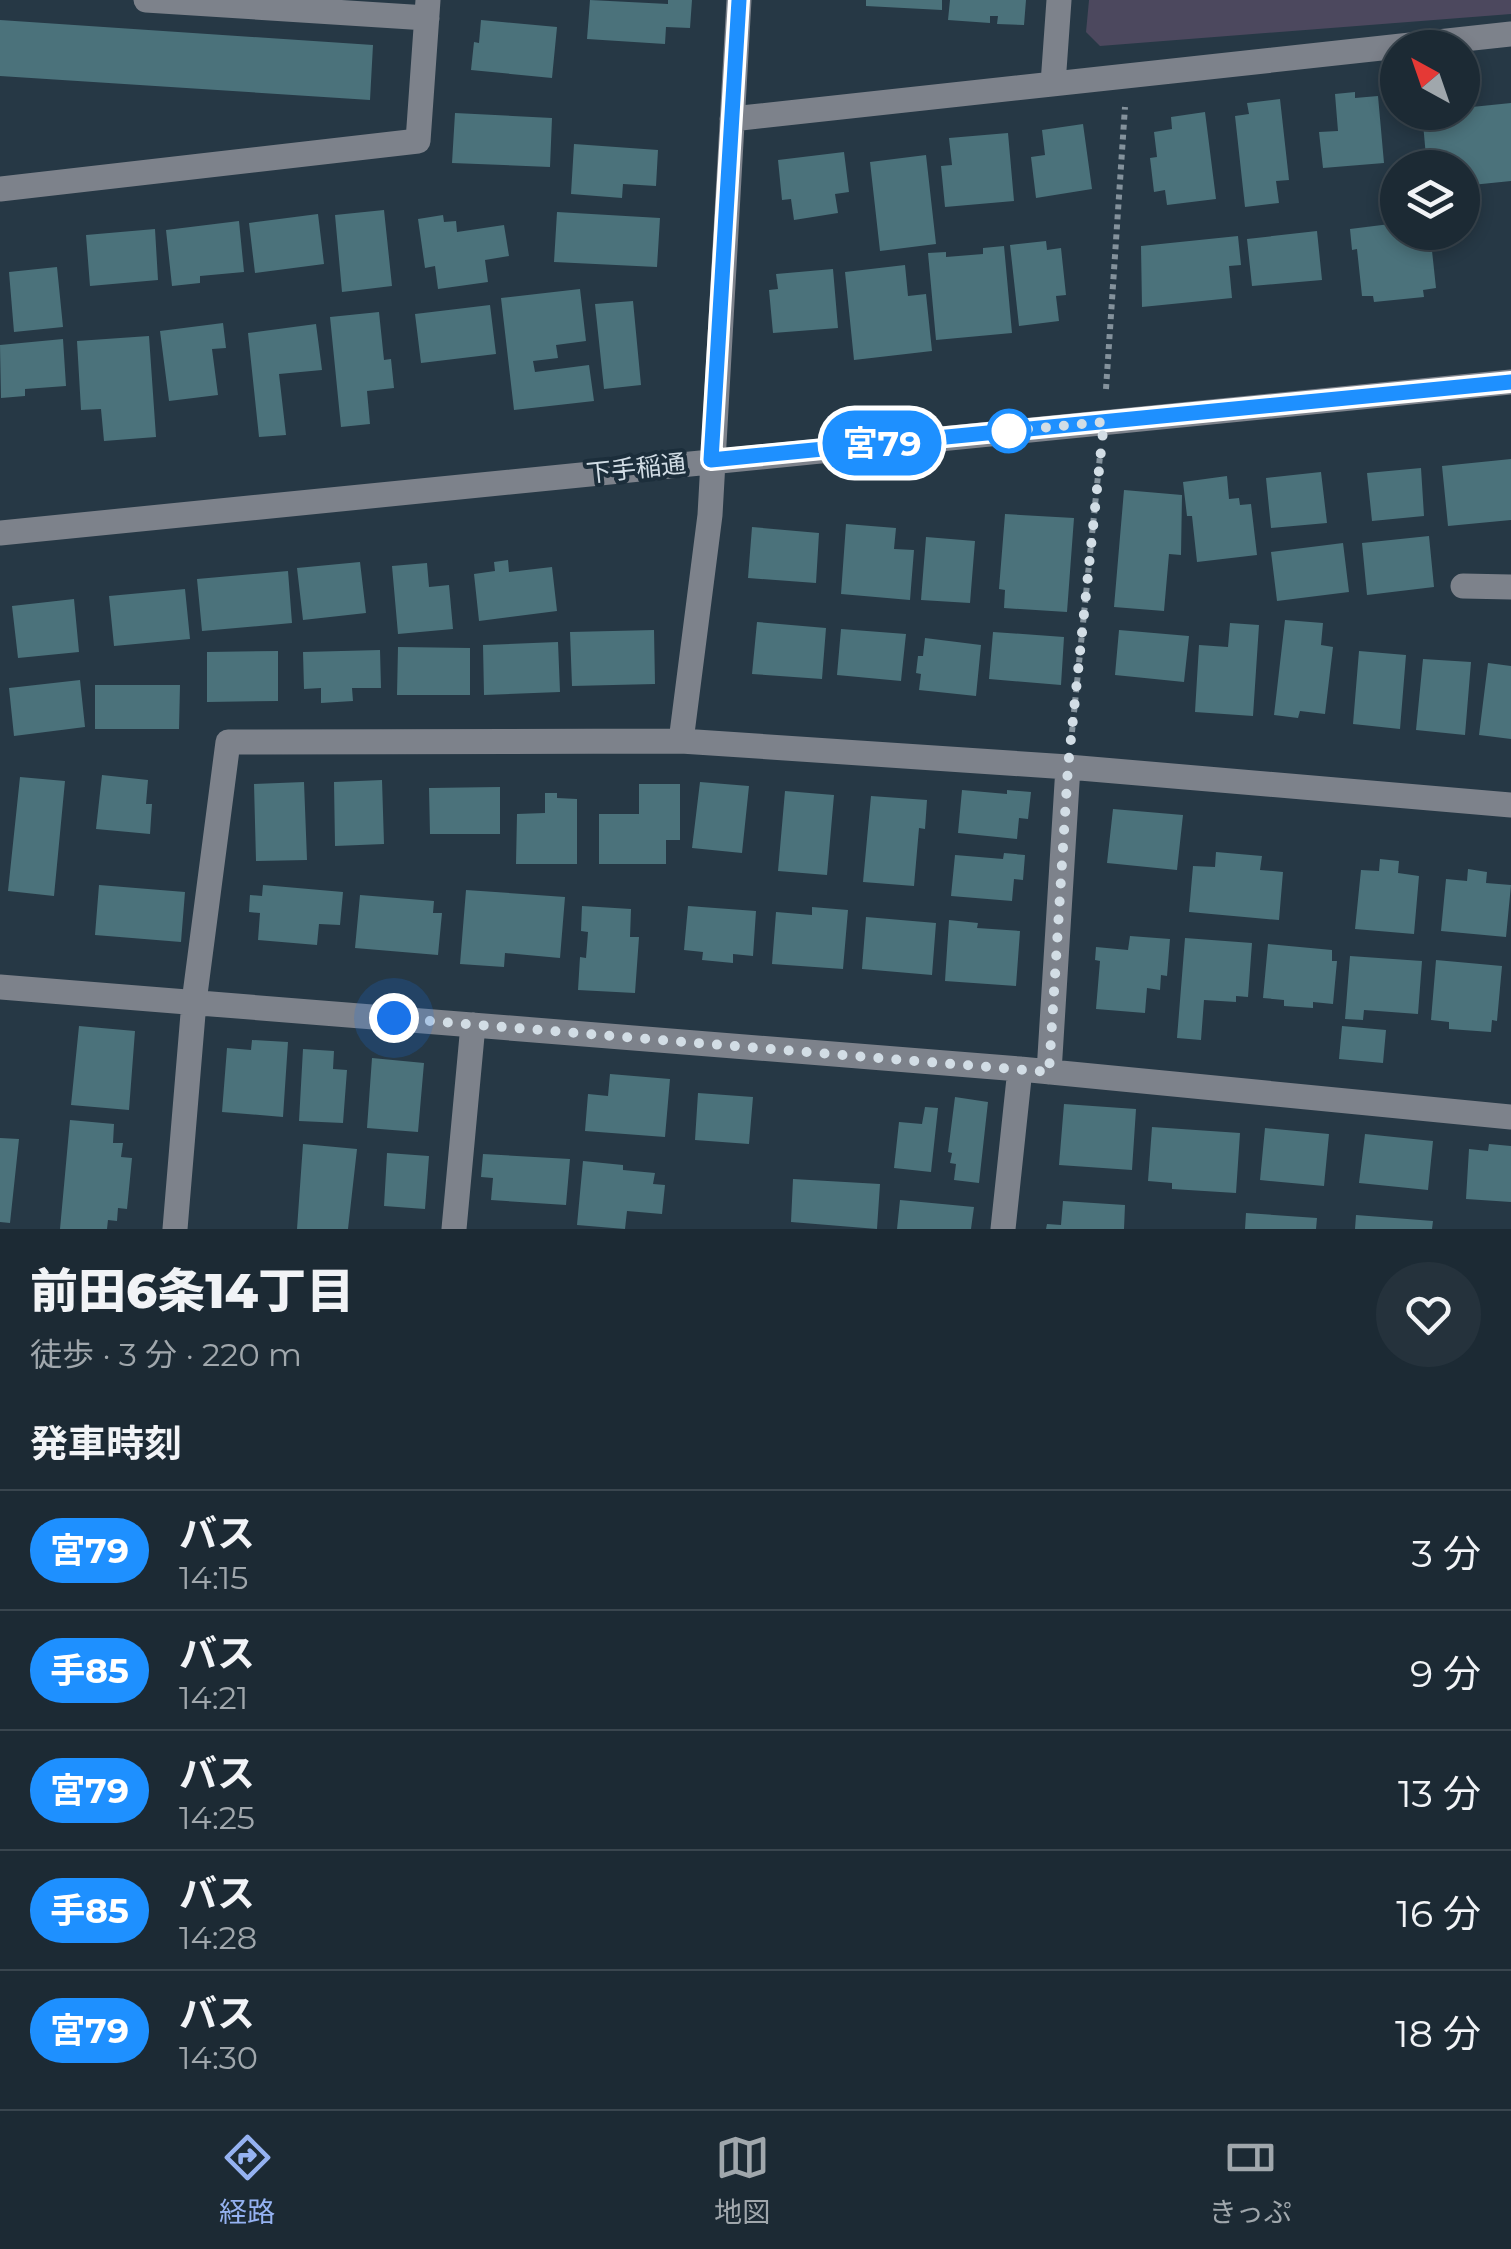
<!DOCTYPE html>
<html lang="ja">
<meta charset="utf-8">
<style>
:root{--surface:#1c2a34;--page:#25323c;--text:#f1f3f6;--muted:#a0a7ac;--line:#3a464f;--accent:#95b2f1}
body{margin:0;font-family:Montserrat,"Noto Sans JP",sans-serif;background:var(--page);color:var(--text);height:100vh;display:flex;flex-direction:column;font-size:38px;white-space:nowrap}
*{box-sizing:border-box;margin:0}
p{font-size:32px;color:var(--muted)}
.icon{flex:none;width:55px;height:55px;fill:none;stroke:currentColor;stroke-width:2;stroke-linecap:round;stroke-linejoin:round}
.map{position:relative;height:1229px;overflow:hidden}
.panel{display:flex;flex-direction:column;background:var(--surface);flex:1}
.panel>*{flex:none}
.badge{padding:0 20px;border-radius:32px;font-size:35px;line-height:65px}
.needle{width:65px;rotate:320deg}
.controls{position:absolute;left:1380px;top:30px;display:grid;gap:20px}
.controls a{display:grid;place-items:center;width:100px;height:100px;border-radius:50%;background:var(--surface);box-shadow:0 5px 15px #0003,0 0 0 2px var(--line);font-size:50px}
.you{position:absolute;width:50px;height:50px;margin:-25px;border:8px solid #fff;border-radius:50%;background:#1a73e8;box-shadow:0 0 0 15px #1a73e833}
.map>.badge{position:absolute;translate:-50% -50%;box-shadow:0 0 0 5px #fff}
h2{padding:0 30px;font-size:38px;line-height:90px}
.round{display:grid;place-items:center;flex:none;width:105px;height:105px;border-radius:52px;background:var(--page)}
.headline{display:flex;align-items:center;justify-content:space-between;height:170px;padding:0 30px}
h1{font-size:48px;font-weight:800;line-height:75px}
ul{padding:0;list-style:none}
li{display:flex;align-items:center;gap:30px;height:120px;padding:0 30px;border-top:2px solid var(--line)}
li div{flex:1}
li b{display:block;font-size:38px}
li em{font-style:normal}
li .badge{min-width:110px;font-weight:700;text-align:center}
.menu{display:flex;justify-content:space-around;align-items:center;height:140px;border-top:2px solid var(--line);background:var(--surface);font-size:28px;color:var(--muted)}
.menu a{display:grid;justify-items:center;gap:5px}
.menu .selected{color:var(--accent)}
.map>svg:first-child{display:block}
</style>
<div class="map">
<svg width="1511" height="1229" viewBox="0 0 1511 1229">
<rect width="100%" height="100%" fill="#263845"/>
<path fill="#4c485e" d="M 1089,0 L 1511,0 L 1511,14 L 1100,46 L 1086,32 Z"/>
<path fill="#4b727b" d="M 590,0 L 668,4 L 668,0 L 692,0 L 690,28 L 666,27 L 665,44 L 587,39 Z
M 866,0 L 942,0 L 942,10 L 866,6 Z
M 950,0 L 1026,0 L 1024,25 L 997,24 L 998,16 L 990,16 L 990,23 L 948,20 Z
M 0,20 L 373,45 L 370,100 L 0,76 Z
M 481,20 L 557,27 L 552,78 L 471,70 L 474,42 L 479,43 Z
M 1355,92 L 1355,98 L 1378,96 L 1384,163 L 1323,168 L 1319,132 L 1338,131 L 1335,94 Z
M 1280,99 L 1289,180 L 1276,181 L 1279,203 L 1245,207 L 1235,116 L 1249,114 L 1247,103 Z
M 1511,103 L 1511,181 L 1462,186 L 1462,168 L 1427,168 L 1422,112 L 1462,112 L 1462,108 Z
M 1205,112 L 1216,199 L 1167,205 L 1165,190 L 1154,192 L 1150,158 L 1157,157 L 1154,132 L 1172,129 L 1171,117 Z
M 455,113 L 552,118 L 550,167 L 452,163 Z
M 1083,124 L 1092,189 L 1036,198 L 1031,157 L 1045,155 L 1042,130 Z
M 1008,133 L 1014,201 L 945,207 L 941,166 L 952,165 L 949,138 Z
M 574,144 L 658,150 L 656,186 L 623,184 L 622,198 L 571,194 Z
M 844,152 L 849,192 L 835,194 L 838,213 L 794,220 L 791,199 L 782,200 L 778,160 Z
M 926,155 L 936,244 L 880,251 L 870,162 Z
M 384,210 L 392,286 L 342,292 L 335,215 Z
M 557,212 L 660,218 L 657,267 L 554,262 Z
M 318,214 L 324,264 L 255,273 L 249,223 Z
M 443,215 L 444,222 L 456,221 L 457,232 L 504,225 L 509,256 L 485,260 L 488,282 L 438,289 L 435,266 L 425,268 L 418,219 Z
M 239,221 L 244,272 L 200,276 L 200,283 L 172,286 L 166,230 Z
M 1398,223 L 1398,232 L 1430,232 L 1436,288 L 1423,290 L 1424,297 L 1374,302 L 1373,296 L 1362,296 L 1357,249 L 1352,250 L 1350,229 Z
M 155,229 L 158,280 L 90,286 L 86,235 Z
M 1317,231 L 1322,280 L 1252,286 L 1247,239 Z
M 1238,236 L 1241,265 L 1229,266 L 1232,298 L 1142,307 L 1141,246 Z
M 1046,241 L 1047,250 L 1061,248 L 1066,295 L 1056,296 L 1059,321 L 1019,326 L 1010,245 Z
M 1004,246 L 1012,333 L 936,340 L 928,253 L 946,252 L 946,257 L 983,254 L 983,248 Z
M 905,265 L 908,296 L 926,294 L 932,351 L 854,360 L 845,272 Z
M 57,267 L 63,327 L 14,332 L 9,272 Z
M 833,269 L 838,328 L 773,333 L 769,290 L 778,289 L 776,274 Z
M 580,289 L 586,341 L 556,345 L 558,358 L 533,361 L 535,372 L 589,365 L 594,401 L 514,410 L 501,298 Z
M 633,301 L 641,385 L 604,389 L 595,304 Z
M 490,305 L 496,354 L 421,363 L 415,314 Z
M 379,312 L 384,360 L 391,359 L 394,388 L 367,391 L 370,424 L 341,427 L 330,317 Z
M 223,323 L 226,348 L 212,349 L 218,395 L 169,401 L 160,331 Z
M 316,324 L 322,370 L 279,374 L 286,435 L 259,437 L 248,333 Z
M 149,336 L 156,437 L 104,441 L 101,409 L 81,410 L 77,341 Z
M 63,339 L 66,386 L 25,389 L 25,396 L 1,398 L 0,345 Z
M 1511,459 L 1511,520 L 1448,526 L 1442,466 Z
M 1421,468 L 1424,516 L 1372,521 L 1367,473 Z
M 1321,472 L 1327,523 L 1271,528 L 1266,478 Z
M 1227,476 L 1229,499 L 1239,498 L 1240,505 L 1251,504 L 1257,555 L 1197,562 L 1192,516 L 1187,516 L 1183,482 Z
M 1124,490 L 1182,495 L 1181,555 L 1169,554 L 1164,611 L 1114,607 Z
M 1005,514 L 1074,518 L 1067,612 L 1004,608 L 1005,590 L 999,589 Z
M 846,524 L 896,528 L 894,549 L 914,550 L 910,600 L 841,594 Z
M 752,527 L 819,533 L 816,583 L 748,578 Z
M 1429,536 L 1434,587 L 1367,595 L 1362,543 Z
M 926,537 L 975,541 L 970,603 L 921,600 Z
M 1343,543 L 1349,592 L 1277,601 L 1271,552 Z
M 508,560 L 509,572 L 552,567 L 557,611 L 479,621 L 474,574 L 495,571 L 494,562 Z
M 360,562 L 366,613 L 303,620 L 297,568 Z
M 427,563 L 429,587 L 449,585 L 453,629 L 398,634 L 392,566 Z
M 288,571 L 292,623 L 202,631 L 197,579 Z
M 185,589 L 190,639 L 114,646 L 109,596 Z
M 74,599 L 79,652 L 18,658 L 12,606 Z
M 1285,620 L 1323,623 L 1321,645 L 1333,647 L 1325,714 L 1300,711 L 1298,718 L 1274,715 Z
M 757,622 L 826,628 L 822,679 L 752,674 Z
M 1230,623 L 1259,625 L 1253,716 L 1195,712 L 1199,645 L 1228,647 Z
M 841,629 L 906,634 L 901,681 L 837,675 Z
M 654,630 L 655,684 L 572,686 L 570,632 Z
M 1119,630 L 1189,636 L 1184,682 L 1115,675 Z
M 993,632 L 1064,637 L 1061,685 L 989,679 Z
M 925,638 L 981,645 L 976,696 L 919,690 L 921,674 L 916,673 L 918,656 L 923,656 Z
M 558,642 L 560,692 L 484,695 L 483,645 Z
M 398,647 L 470,648 L 470,695 L 397,695 Z
M 380,650 L 381,688 L 352,688 L 353,701 L 321,703 L 321,688 L 304,689 L 303,652 Z
M 278,651 L 278,701 L 207,702 L 207,652 Z
M 1359,651 L 1406,655 L 1400,729 L 1353,724 Z
M 1423,659 L 1471,662 L 1465,735 L 1416,730 Z
M 1488,663 L 1511,666 L 1511,739 L 1479,735 Z
M 80,680 L 85,727 L 14,736 L 9,688 Z
M 95,685 L 180,685 L 179,729 L 95,729 Z
M 102,775 L 148,780 L 146,804 L 152,804 L 150,834 L 96,829 Z
M 20,777 L 65,781 L 54,896 L 8,891 Z
M 382,780 L 384,844 L 335,846 L 334,782 Z
M 304,782 L 307,860 L 256,861 L 254,784 Z
M 700,782 L 749,786 L 742,853 L 692,848 Z
M 639,784 L 680,784 L 680,840 L 666,840 L 666,864 L 599,864 L 599,814 L 639,814 Z
M 500,787 L 500,834 L 430,834 L 429,788 Z
M 962,790 L 1007,794 L 1007,790 L 1031,792 L 1028,819 L 1019,818 L 1017,839 L 958,833 Z
M 785,791 L 834,795 L 827,875 L 778,871 Z
M 545,793 L 557,793 L 557,798 L 577,799 L 577,864 L 516,864 L 517,814 L 545,813 Z
M 871,796 L 927,800 L 925,829 L 919,828 L 914,886 L 863,882 Z
M 1113,809 L 1183,815 L 1177,870 L 1107,863 Z
M 1216,852 L 1262,856 L 1260,870 L 1283,872 L 1279,920 L 1189,912 L 1193,866 L 1215,867 Z
M 1004,853 L 1025,855 L 1023,880 L 1014,879 L 1012,901 L 951,896 L 955,855 L 1003,859 Z
M 1380,859 L 1399,861 L 1398,873 L 1419,876 L 1414,934 L 1355,929 L 1361,870 L 1379,871 Z
M 1468,869 L 1487,872 L 1486,883 L 1511,885 L 1506,937 L 1441,931 L 1446,879 L 1467,881 Z
M 99,885 L 185,892 L 181,942 L 95,935 Z
M 263,885 L 343,892 L 340,925 L 319,924 L 317,945 L 258,940 L 260,913 L 249,912 L 250,895 L 262,896 Z
M 466,890 L 565,897 L 560,958 L 505,953 L 504,967 L 460,964 Z
M 360,895 L 434,901 L 433,913 L 442,913 L 438,955 L 355,948 Z
M 582,906 L 631,909 L 630,937 L 639,937 L 635,993 L 578,990 L 580,957 L 586,958 L 588,932 L 581,931 Z
M 688,906 L 756,911 L 753,956 L 733,954 L 733,963 L 702,960 L 703,952 L 684,950 Z
M 812,907 L 848,910 L 843,969 L 772,964 L 776,912 L 812,915 Z
M 866,917 L 936,923 L 932,975 L 862,969 Z
M 949,920 L 978,923 L 977,928 L 1020,931 L 1016,986 L 945,981 Z
M 1130,936 L 1170,939 L 1167,976 L 1161,975 L 1160,990 L 1147,988 L 1145,1013 L 1096,1009 L 1100,961 L 1095,960 L 1096,947 L 1128,950 Z
M 1185,938 L 1252,943 L 1248,997 L 1236,996 L 1236,1002 L 1204,1000 L 1201,1040 L 1177,1038 Z
M 1268,944 L 1332,950 L 1332,961 L 1337,961 L 1333,1004 L 1313,1002 L 1313,1008 L 1284,1006 L 1284,1000 L 1263,998 Z
M 1350,956 L 1422,961 L 1418,1014 L 1364,1010 L 1363,1020 L 1345,1019 Z
M 1436,960 L 1502,966 L 1497,1021 L 1492,1020 L 1491,1032 L 1449,1029 L 1449,1022 L 1431,1020 Z
M 79,1026 L 135,1031 L 129,1110 L 71,1105 Z
M 1342,1026 L 1386,1030 L 1383,1063 L 1339,1059 Z
M 252,1040 L 288,1042 L 283,1117 L 222,1112 L 227,1048 L 251,1050 Z
M 303,1049 L 334,1051 L 333,1069 L 347,1070 L 343,1123 L 299,1121 Z
M 372,1058 L 424,1063 L 418,1132 L 367,1128 Z
M 610,1074 L 670,1079 L 665,1137 L 585,1131 L 588,1094 L 608,1096 Z
M 698,1093 L 753,1097 L 749,1144 L 695,1140 Z
M 955,1097 L 988,1102 L 979,1183 L 954,1180 L 956,1164 L 950,1163 L 952,1153 L 948,1152 Z
M 1064,1104 L 1136,1109 L 1132,1170 L 1059,1165 Z
M 925,1107 L 938,1108 L 931,1172 L 894,1168 L 899,1122 L 922,1124 Z
M 70,1120 L 114,1124 L 113,1143 L 123,1143 L 121,1157 L 132,1158 L 127,1209 L 118,1208 L 117,1221 L 108,1220 L 107,1229 L 60,1229 Z
M 1152,1127 L 1240,1133 L 1236,1193 L 1172,1189 L 1172,1183 L 1148,1181 Z
M 1265,1128 L 1329,1134 L 1324,1186 L 1260,1180 Z
M 1365,1134 L 1433,1141 L 1428,1190 L 1359,1183 Z
M 0,1138 L 19,1139 L 10,1223 L 0,1222 Z
M 303,1144 L 357,1149 L 348,1229 L 297,1229 Z
M 1489,1144 L 1511,1146 L 1511,1202 L 1466,1199 L 1469,1149 L 1488,1151 Z
M 387,1153 L 429,1156 L 425,1209 L 384,1206 Z
M 483,1154 L 570,1159 L 566,1205 L 491,1200 L 493,1178 L 481,1177 Z
M 583,1161 L 623,1165 L 623,1170 L 655,1173 L 653,1184 L 665,1185 L 662,1214 L 627,1211 L 625,1229 L 577,1225 Z
M 793,1179 L 880,1184 L 877,1229 L 791,1222 Z
M 900,1200 L 974,1207 L 971,1229 L 897,1229 Z
M 1063,1201 L 1125,1205 L 1124,1229 L 1046,1229 L 1047,1224 L 1061,1225 Z
M 1246,1213 L 1317,1218 L 1316,1229 L 1245,1229 Z
M 1356,1215 L 1433,1221 L 1432,1229 L 1355,1229 Z"/>
<g fill="none" stroke-linecap="round" stroke-linejoin="round">
<path stroke="#84929c" stroke-width="6" stroke-dasharray="5 5" stroke-linecap="butt" d="M 1106,389 L 1125,107
M 1072,732 L 1100,456"/>
<path stroke="#7d828b" stroke-width="25" d="M 146,0 L 427,18
M 1053,84 L 1059,0
M 732,119 L 1511,34
M 0,189 L 418,141 L 428,0
M 0,533 L 1511,382
M 1463,586 L 1511,587
M 681,741 L 710,515 L 739,0
M 0,987 L 1020,1069 L 1511,1117
M 1049,1072 L 1068,767
M 175,1229 L 194,1002 L 228,742 L 681,741 L 1068,767 L 1511,805
M 454,1229 L 473,1025
M 1003,1229 L 1020,1069"/>
</g>
<g fill="none" stroke-linecap="round" stroke-linejoin="round">
<defs>
<path id="line" d="M 739,0 L 711,460 L 1511,382"/>
</defs>
<use href="#line" stroke="#fff" stroke-width="22"/>
<use href="#line" stroke="#1e90ff" stroke-width="15"/>
<path stroke="#d2dde5" stroke-width="10" stroke-dasharray="0 18" d="M 394,1018 L 1049,1072 L 1068,767 L 1104,422 L 996,432 L 1009,431"/>
</g>
<circle fill="#fff" stroke="#1e90ff" stroke-width="5" cx="1009" cy="431" r="20"/>
<g text-anchor="middle" dominant-baseline="central" stroke-width="8" stroke-linejoin="round" paint-order="stroke">
<g font-size="25" fill="#d2dde5" stroke="#1c2e3b">
<text transform="translate(636 468) rotate(-6)">下手稲通</text>
</g>
</g>
</svg>
<div class="controls">
<a><svg class="needle" viewBox="-14 -14 28 28"><path d="M0-13l5 13h-10z" fill="#e53935"/><path d="M0 13l5-13h-10z" fill="#a0a7ac"/></svg></a>
<a><svg class="icon" aria-label="layers" viewBox="0 0 24 24"><path d="M12 4l9 5-9 5-9-5zM3 14l9 5 9-5"/></svg></a>
</div>
<div class="you" style="left:394px;top:1018px"></div>
<b class="badge" style="left:882px;top:443px;background:#1e90ff;color:#fff">宮79</b>
</div>
<section class="panel">
<div class="headline"><div><h1>前田6条14丁目</h1><p>徒歩 · 3 分 · 220 m</p></div><a class="round"><svg class="icon" aria-label="heart" viewBox="0 0 24 24"><path d="M12 20l-8-8c-3-5 5-10 8-4 3-6 11-1 8 4z"/></svg></a></div>
<h2>発車時刻</h2>
<ul>
<li><span class="badge" style="background:#1e90ff;color:#fff">宮79</span><div><b>バス</b><p>14:15</p></div><em>3 分</em></li>
<li><span class="badge" style="background:#1e90ff;color:#fff">手85</span><div><b>バス</b><p>14:21</p></div><em>9 分</em></li>
<li><span class="badge" style="background:#1e90ff;color:#fff">宮79</span><div><b>バス</b><p>14:25</p></div><em>13 分</em></li>
<li><span class="badge" style="background:#1e90ff;color:#fff">手85</span><div><b>バス</b><p>14:28</p></div><em>16 分</em></li>
<li><span class="badge" style="background:#1e90ff;color:#fff">宮79</span><div><b>バス</b><p>14:30</p></div><em>18 分</em></li>
</ul>
</section>
<nav class="menu">
<a class="selected"><svg class="icon" aria-label="directions" viewBox="0 0 24 24"><path d="M12 3l9 9-9 9-9-9zM9 14v-3h6M13 9l2 2-2 2"/></svg>経路</a>
<a><svg class="icon" aria-label="map" viewBox="0 0 24 24"><path d="M3 6l6-2 6 2 6-2v14l-6 2-6-2-6 2zM9 4v14M15 6v14"/></svg>地図</a>
<a><svg class="icon" aria-label="tickets" viewBox="0 0 24 24"><path d="M3 7h18v10H3zM15 7v10"/></svg>きっぷ</a>
</nav>
